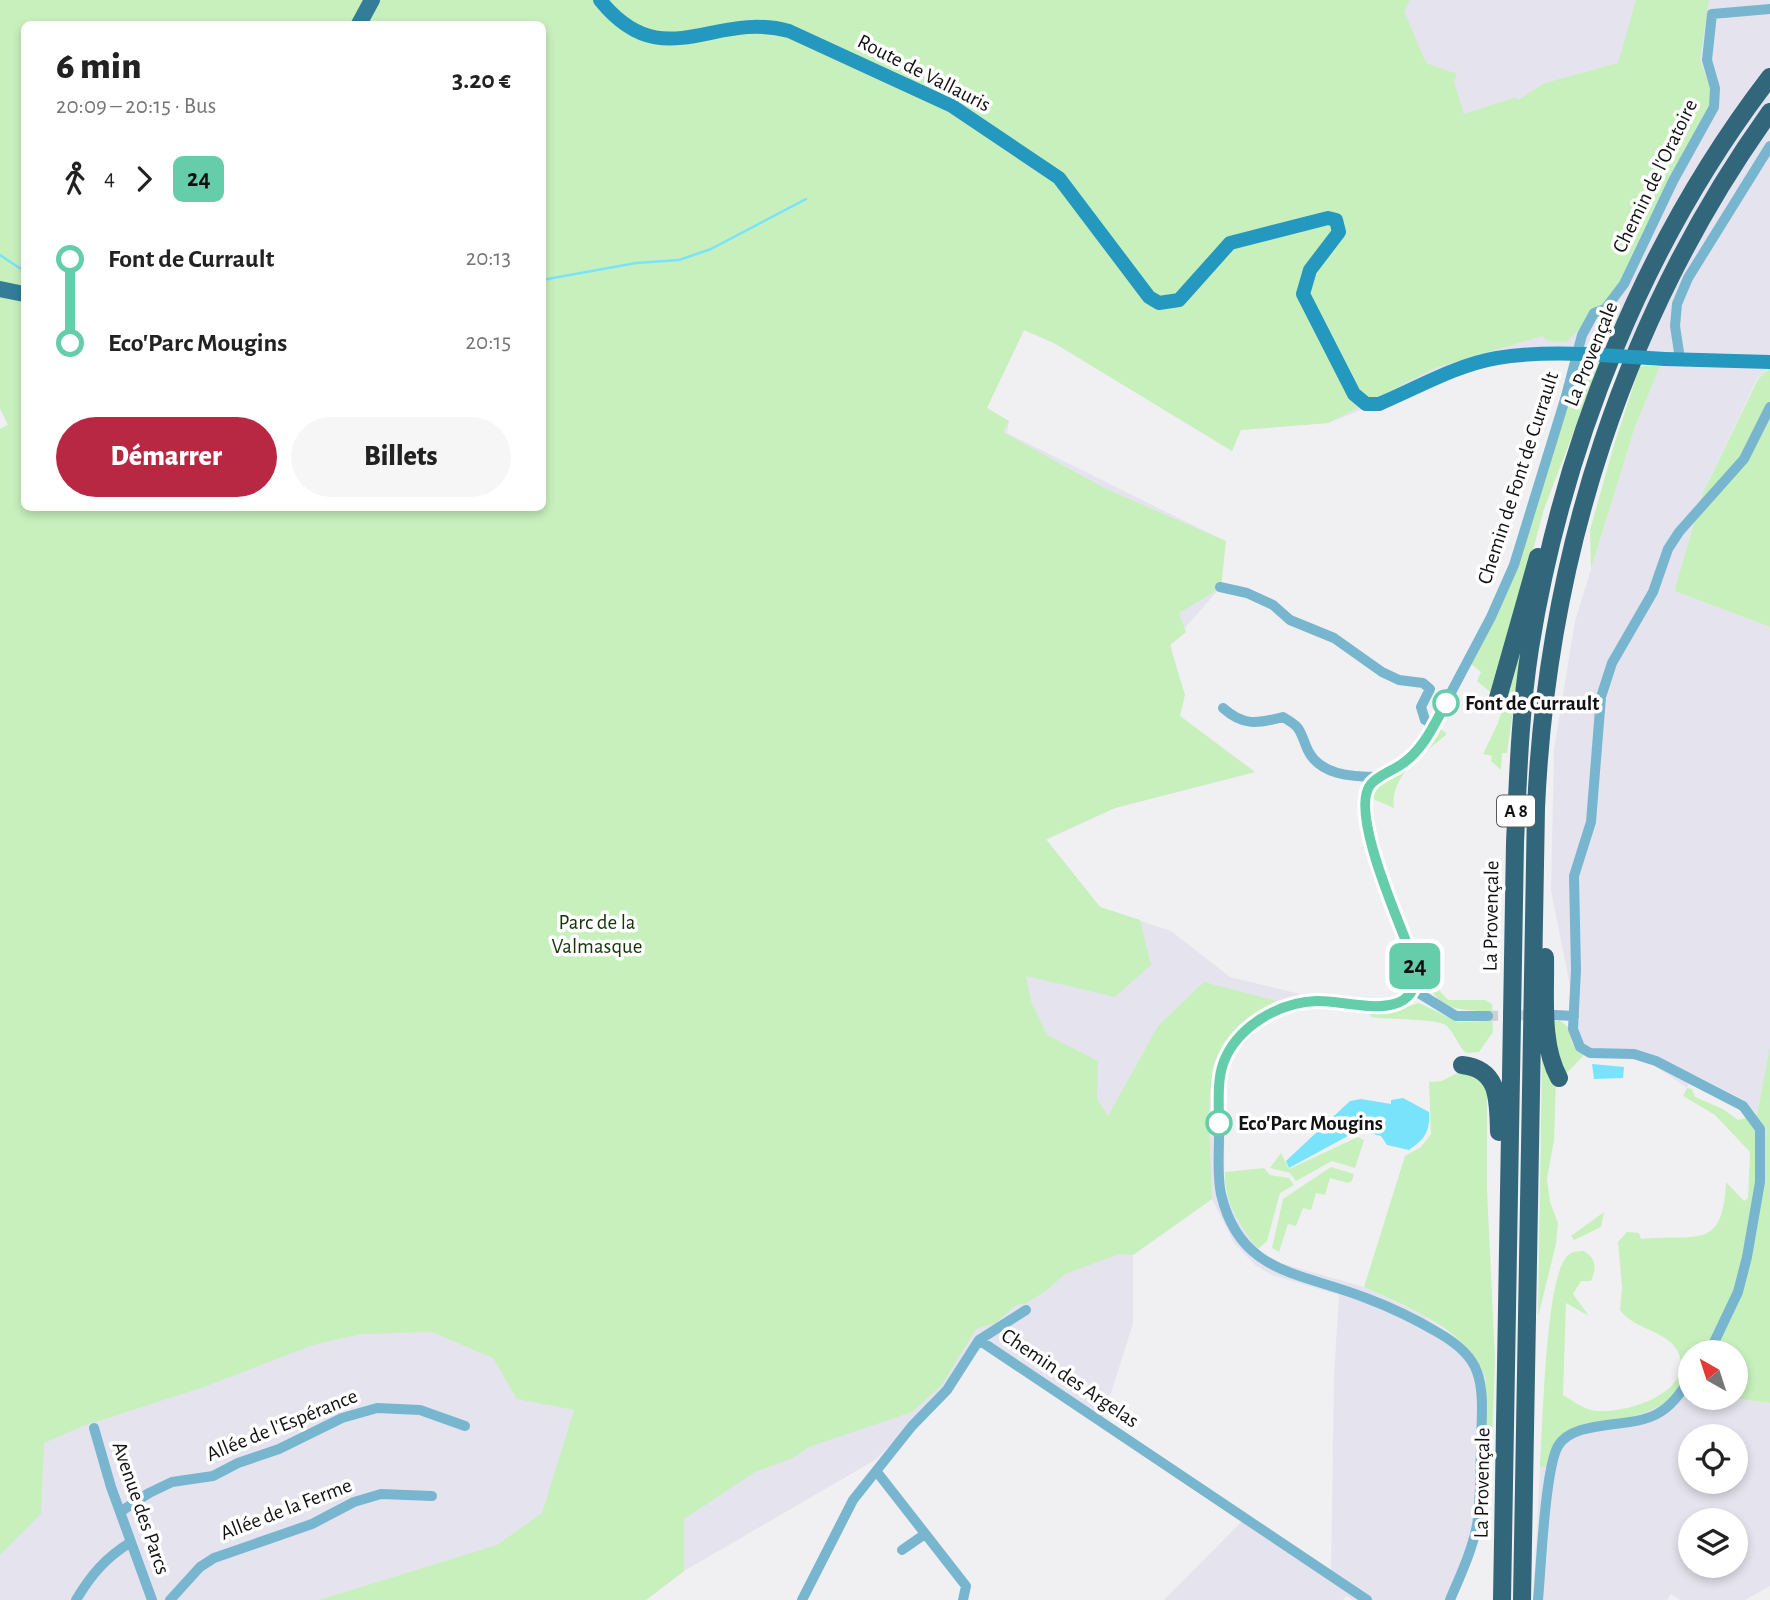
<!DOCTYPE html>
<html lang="fr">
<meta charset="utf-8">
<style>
:root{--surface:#fff;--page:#f6f6f6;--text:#222;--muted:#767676;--accent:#b92843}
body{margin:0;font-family:"Alegreya Sans",sans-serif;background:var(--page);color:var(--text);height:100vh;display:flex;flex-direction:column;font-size:26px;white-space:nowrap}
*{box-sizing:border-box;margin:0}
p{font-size:23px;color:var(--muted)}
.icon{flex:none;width:38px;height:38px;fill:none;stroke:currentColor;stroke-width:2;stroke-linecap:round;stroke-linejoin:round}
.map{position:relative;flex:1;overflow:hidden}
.details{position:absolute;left:21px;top:21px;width:525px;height:490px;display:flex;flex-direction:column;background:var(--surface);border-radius:10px;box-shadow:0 4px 10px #0003}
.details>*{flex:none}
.badge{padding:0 14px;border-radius:10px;font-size:24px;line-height:46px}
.needle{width:46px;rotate:321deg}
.controls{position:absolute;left:1678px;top:1340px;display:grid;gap:14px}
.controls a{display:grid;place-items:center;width:70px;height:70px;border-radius:50%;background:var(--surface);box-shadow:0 4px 10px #0003;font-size:35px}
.map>.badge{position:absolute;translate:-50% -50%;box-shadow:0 0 0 4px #fff}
.legs{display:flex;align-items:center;gap:10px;height:77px;padding:0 35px;font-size:23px}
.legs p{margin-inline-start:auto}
.summary{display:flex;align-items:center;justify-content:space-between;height:119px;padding:0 35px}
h1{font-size:38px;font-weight:800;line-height:52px}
.primary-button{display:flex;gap:14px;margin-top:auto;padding:14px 35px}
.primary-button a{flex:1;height:80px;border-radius:42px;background:var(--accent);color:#fff;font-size:28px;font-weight:800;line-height:80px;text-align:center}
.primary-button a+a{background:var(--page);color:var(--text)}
ul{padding:0 35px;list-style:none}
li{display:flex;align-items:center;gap:24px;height:84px;font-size:26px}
li i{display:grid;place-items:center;width:10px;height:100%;margin:0 9px;background:currentColor}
li i::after{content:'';width:18px;height:18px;margin:-9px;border:5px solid;border-radius:50%;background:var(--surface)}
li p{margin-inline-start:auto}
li:first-child i{background:linear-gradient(#0000 50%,currentColor 0)}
li:last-child i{background:linear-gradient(currentColor 50%,#0000 0)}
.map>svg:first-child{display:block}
</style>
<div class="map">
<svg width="1770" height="1600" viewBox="0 0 1770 1600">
<rect width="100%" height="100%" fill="#f0f0f3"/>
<path fill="#e5e4ee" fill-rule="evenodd" d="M 0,0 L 1770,0 L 1770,368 L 1757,379 L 1703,493 L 1674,591 L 1770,627 L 1770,1045 L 1757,1115 L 1742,1099 L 1693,1074 L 1687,1088 L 1648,1061 L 1584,1055 L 1576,1049 L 1568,1032 L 1572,996 L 1551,891 L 1554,749 L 1575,621 L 1635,427 L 1662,359 L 1496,358 L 1328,423 L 1240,430 L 1232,451 L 1054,343 L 1024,330 L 986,409 L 1009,421 L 1007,433 L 1225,541 L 1221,587 L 1171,644 L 1180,716 L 1255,772 L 1115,808 L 1046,840 L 1100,907 L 1171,931 L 1230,977 L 1300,994 L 1296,1009 L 1263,1025 L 1237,1052 L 1230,1068 L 1225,1086 L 1224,1189 L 1258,1249 L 1277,1262 L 1364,1287 L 1423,1315 L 1464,1344 L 1481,1364 L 1486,1379 L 1484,1499 L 1446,1600 L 1353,1600 L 1346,1596 L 1343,1600 L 1164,1600 L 1242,1521 L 1331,1574 L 1334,1376 L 1339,1295 L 1272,1275 L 1255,1265 L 1234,1243 L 1212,1199 L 1133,1255 L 1133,1324 L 1103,1418 L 984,1340 L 947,1390 L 875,1460 L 684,1571 L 646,1600 L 0,1600 L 0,429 L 8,425 L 0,410 ZM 24,24 L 542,24 L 542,508 L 24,508 Z
M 1678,1391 L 1690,1393 L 1690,1398 L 1733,1398 L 1770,1403 L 1770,1586 L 1745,1600 L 1680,1600 L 1671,1594 L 1667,1600 L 1533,1600 L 1540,1467 L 1549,1467 L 1563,1434 L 1599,1422 L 1639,1416 ZM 1690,1437 L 1736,1437 L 1736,1482 L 1690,1482 ZM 1690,1521 L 1736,1521 L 1736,1566 L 1690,1566 Z"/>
<path fill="#c8f0bd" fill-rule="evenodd" d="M 0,0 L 1410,0 L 1404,11 L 1426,63 L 1457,74 L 1454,82 L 1464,114 L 1516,97 L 1518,100 L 1545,83 L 1618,63 L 1636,0 L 1709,0 L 1700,60 L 1711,90 L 1708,115 L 1670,176 L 1621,282 L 1607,303 L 1566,342 L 1548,341 L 1542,336 L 1435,368 L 1328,423 L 1241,430 L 1232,451 L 1054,343 L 1024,330 L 987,408 L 1009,421 L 1003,432 L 1104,488 L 1226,541 L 1221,588 L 1179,613 L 1186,632 L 1170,645 L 1185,695 L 1180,716 L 1255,772 L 1115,808 L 1046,839 L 1100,907 L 1140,920 L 1151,965 L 1115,997 L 1026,976 L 1031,1001 L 1047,1035 L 1098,1061 L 1097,1099 L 1108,1116 L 1158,1026 L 1204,982 L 1277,1001 C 1259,1012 1238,1023 1226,1041 C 1200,1080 1212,1152 1212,1199 L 1133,1255 L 1119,1254 L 1065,1274 L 1047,1290 L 1025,1304 L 1016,1305 L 996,1323 L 976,1329 L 942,1385 L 912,1412 L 809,1447 L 793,1458 L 755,1472 L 684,1519 L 684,1571 L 646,1600 L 319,1600 L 497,1545 L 542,1513 L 574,1410 L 517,1399 L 493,1358 L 432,1332 L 361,1334 L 313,1345 L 204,1387 L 83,1426 L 44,1443 L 41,1514 L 0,1555 L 0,429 L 8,425 L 0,407 ZM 24,24 L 542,24 L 542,508 L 24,508 Z
M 1581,362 L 1600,363 L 1544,509 L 1494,695 L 1477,681 L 1481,672 L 1471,664 L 1555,447 Z
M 1640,366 L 1660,366 L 1635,427 L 1591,569 L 1590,530 L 1614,445 Z
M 1770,368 L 1770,627 L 1674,591 L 1703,493 L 1758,379 Z
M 1525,626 L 1507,753 L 1502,753 L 1501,770 L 1491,761 L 1492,756 L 1483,754 L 1498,723 Z
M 1438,727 L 1447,734 C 1426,752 1389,775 1394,808 L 1373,799 L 1368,812 L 1368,792 Z
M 1421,958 L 1437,988 L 1448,1000 L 1485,1000 L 1492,1004 L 1493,1032 L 1479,1052 L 1466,1053 C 1458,1046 1455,1034 1447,1026 C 1439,1018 1387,1020 1371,1017 L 1370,1013 L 1381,1014 L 1419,1003 L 1458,1022 L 1488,1021 L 1488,1011 C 1442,1011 1433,1003 1418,960 Z
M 1559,1020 L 1568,1027 L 1572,1043 L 1584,1055 L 1564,1076 L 1552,1021 Z
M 1770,1045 L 1770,1403 L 1733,1398 L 1736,1398 L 1736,1353 L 1690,1353 L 1690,1393 L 1678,1391 C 1650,1421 1608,1420 1570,1430 L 1563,1434 L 1549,1467 L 1540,1467 C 1543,1426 1545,1288 1565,1259 C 1570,1251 1576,1251 1584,1251 C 1596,1259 1597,1267 1591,1281 L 1581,1281 L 1573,1294 L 1589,1316 L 1566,1303 L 1563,1395 C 1572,1400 1582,1408 1591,1410 C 1621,1417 1700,1392 1677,1350 C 1665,1330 1633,1329 1620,1310 L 1622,1287 L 1618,1242 L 1627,1232 L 1639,1233 L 1641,1239 C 1695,1233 1723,1253 1726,1182 L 1744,1201 L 1748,1198 L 1750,1152 L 1715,1115 L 1683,1096 L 1687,1088 L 1692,1089 L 1695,1097 L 1723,1109 L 1738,1120 L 1757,1115 Z
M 1542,1052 L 1556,1083 L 1554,1140 L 1547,1179 L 1550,1202 L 1558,1223 L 1556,1244 L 1538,1317 Z
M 1463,1070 L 1474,1070 L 1487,1091 L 1487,1189 L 1495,1359 L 1490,1500 L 1484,1499 L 1486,1379 C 1468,1329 1409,1308 1364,1287 L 1405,1156 L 1421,1147 L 1431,1134 L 1429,1082 L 1442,1081 Z
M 1358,1137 L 1364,1140 L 1355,1168 L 1332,1161 L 1296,1181 L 1290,1173 L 1270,1168 L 1281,1153 L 1289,1169 Z
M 1331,1167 L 1354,1174 L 1352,1181 L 1348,1183 L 1330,1178 L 1325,1195 L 1316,1193 L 1311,1210 L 1303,1208 L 1296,1226 L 1288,1224 L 1279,1252 L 1272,1248 L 1283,1199 Z
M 1264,1168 L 1270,1175 L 1289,1178 L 1294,1185 L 1280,1193 L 1267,1241 L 1258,1249 C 1241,1228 1223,1200 1225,1172 Z
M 1604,1212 L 1601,1227 L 1574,1240 L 1571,1236 Z"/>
<path fill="#79e3fc" d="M 1592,1064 L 1624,1067 L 1623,1078 L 1594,1079 Z
M 1403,1098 L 1429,1112 C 1430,1132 1425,1139 1409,1150 L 1387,1145 L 1381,1136 L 1359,1130 L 1289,1168 L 1286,1161 L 1350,1101 L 1361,1099 L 1391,1104 L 1391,1100 Z"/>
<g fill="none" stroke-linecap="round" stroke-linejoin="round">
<path stroke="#79e3fc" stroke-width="2.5" d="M 0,255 L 24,271
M 542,280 L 636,263 L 679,260 L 711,249 L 806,199"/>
<path stroke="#cfcfd1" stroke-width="10" stroke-dasharray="10 5" stroke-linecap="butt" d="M 1488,1016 L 1537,1015"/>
<path stroke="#78b6d0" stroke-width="10" d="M 1680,359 L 1675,326 L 1677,304 L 1688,278 L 1770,146
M 1220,587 L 1247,593 L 1273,605 L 1290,620 L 1334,638 L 1382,672 L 1399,680 L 1423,683 L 1430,689 L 1421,707 L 1425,720 L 1434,725
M 1223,708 C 1243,726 1257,724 1283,717 C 1300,727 1299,728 1306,746 C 1317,776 1353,777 1379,777
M 1412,989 L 1456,1016 L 1488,1016
M 1555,1015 L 1574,1016
M 979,1340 L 1026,1310
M 1709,1353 L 1738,1292 L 1747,1257 L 1760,1182 L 1760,1129 L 1743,1106 L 1656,1061 L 1634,1054 L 1590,1053 L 1580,1047 L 1573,1029 L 1576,970 L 1574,876 L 1591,822 L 1601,697 L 1612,663 L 1653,592 L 1668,549 L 1679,532 L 1744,459 L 1770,407
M 94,1428 L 111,1487 L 152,1600
M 877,1472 L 966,1586 L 963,1600
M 120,1512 L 149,1493 L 172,1482 L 213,1476 L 238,1463 L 279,1449 L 342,1418 L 377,1408 L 420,1410 L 465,1426
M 902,1550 L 925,1534
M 76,1600 C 91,1575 105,1558 131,1542
M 170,1600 L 200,1567 L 214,1558 L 312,1524 L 354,1502 L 381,1494 L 432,1496
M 802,1600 L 853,1500 L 912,1426 L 947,1390 L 979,1340 L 1367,1600
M 1450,1600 C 1460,1576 1472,1551 1477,1525 C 1481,1499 1480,1472 1481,1446 C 1481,1424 1485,1393 1477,1372 C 1471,1354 1453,1341 1437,1332 C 1415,1319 1390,1307 1366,1298 C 1301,1272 1240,1275 1221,1194 C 1217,1176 1219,1155 1219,1136 C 1219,1114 1217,1090 1222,1068 C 1229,1035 1268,1008 1299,1003 C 1327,998 1356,1012 1383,1008 C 1404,1004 1417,988 1416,967 L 1365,823 L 1364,797 L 1369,785 L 1404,763 L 1428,736 L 1491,617 L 1514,565 L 1566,396 L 1582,335 L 1594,313 L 1605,309 L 1624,284 L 1673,181 L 1714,107 L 1715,88 L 1707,60 L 1712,14 L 1770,9
M 1538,1600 C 1541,1568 1545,1469 1558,1446 C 1574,1419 1630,1429 1657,1414 C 1672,1406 1681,1392 1690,1379"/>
<path stroke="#2498be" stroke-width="14" d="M 600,0 C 663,78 713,10 789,31 L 952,106 L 1059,178 L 1149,297 L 1159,303 L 1179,300 L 1230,243 L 1328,218 L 1336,220 L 1339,232 L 1310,270 L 1303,294 L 1354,394 L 1366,404 L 1379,404 C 1417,388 1456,365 1497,358 C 1526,353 1555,353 1584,354
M 1665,359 L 1770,362"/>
<path stroke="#337d98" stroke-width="16" d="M 359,24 L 372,0
M 0,289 L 24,294"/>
<path stroke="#31667b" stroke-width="18" d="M 1498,698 L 1538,557
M 1545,957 C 1546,995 1540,1043 1559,1078
M 1462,1065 C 1500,1069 1498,1101 1499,1132
M 1502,1600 L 1515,843 C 1518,778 1520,712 1530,648 C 1563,444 1644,241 1770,77
M 1522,1600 L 1536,808 C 1547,558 1624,316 1770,112"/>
<path stroke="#2498be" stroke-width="14" d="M 1584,354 L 1665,359"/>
</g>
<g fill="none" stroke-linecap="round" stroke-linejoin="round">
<defs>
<path id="line-1" d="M 1219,1123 C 1219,1105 1217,1081 1223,1064 C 1236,1027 1279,1002 1317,1001 C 1349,1000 1420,1027 1416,967 C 1404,932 1347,811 1371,784 C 1379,775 1392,771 1402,764 C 1423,750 1434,725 1446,703"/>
</defs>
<use href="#line-1" stroke="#fff" stroke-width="16"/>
<use href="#line-1" stroke="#66cdaa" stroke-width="10"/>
</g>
<g fill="#fff" stroke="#66cdaa" stroke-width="3.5">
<circle cx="1446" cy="703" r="12"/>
<circle cx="1219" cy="1123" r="12"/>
</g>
<g text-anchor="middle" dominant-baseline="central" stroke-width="7" stroke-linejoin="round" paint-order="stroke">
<rect fill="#fff" stroke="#5a595a" stroke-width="2" x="1497" y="795.5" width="38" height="31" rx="5"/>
<g font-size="19" font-weight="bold" fill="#131213">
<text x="1516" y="811">A 8</text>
</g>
<g font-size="21" fill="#131213" stroke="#fff">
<text transform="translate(924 73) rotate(27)">Route de Vallauris</text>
<text transform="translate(1655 176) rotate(-64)">Chemin de l'Oratoire</text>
<text transform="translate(1591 354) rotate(-68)">La Provençale</text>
<text transform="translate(1518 478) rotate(-72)">Chemin de Font de Currault</text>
<text transform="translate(1491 916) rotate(-89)">La Provençale</text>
<text transform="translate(1070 1378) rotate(34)">Chemin des Argelas</text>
<text transform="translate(282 1425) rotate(-22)">Allée de l'Espérance</text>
<text transform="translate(1482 1483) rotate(-89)">La Provençale</text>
<text transform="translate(141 1508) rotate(71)">Avenue des Parcs</text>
<text transform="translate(286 1509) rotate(-21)">Allée de la Ferme</text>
</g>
<g font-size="21" font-weight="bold" fill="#131213" stroke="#fff" text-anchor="start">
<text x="1465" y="703">Font de Currault</text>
<text x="1238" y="1123">Eco'Parc Mougins</text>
</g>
<g font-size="21" fill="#143508" stroke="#fff">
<text x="597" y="922">Parc de la<tspan x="597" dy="24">Valmasque</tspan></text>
</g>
</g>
</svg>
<div class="controls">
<a><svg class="needle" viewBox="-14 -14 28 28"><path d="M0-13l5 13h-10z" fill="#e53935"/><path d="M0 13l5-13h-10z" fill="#767676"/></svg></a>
<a><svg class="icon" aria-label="locate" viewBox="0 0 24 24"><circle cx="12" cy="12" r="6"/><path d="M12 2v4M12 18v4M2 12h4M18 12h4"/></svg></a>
<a><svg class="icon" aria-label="layers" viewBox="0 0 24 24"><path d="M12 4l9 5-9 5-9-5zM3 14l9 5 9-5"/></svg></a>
</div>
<b class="badge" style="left:1415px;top:966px;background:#66cdaa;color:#111">24</b>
<section class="details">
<div class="summary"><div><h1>6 min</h1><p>20:09 – 20:15 · Bus</p></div><b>3.20 €</b></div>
<div class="legs"><svg class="icon" aria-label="walk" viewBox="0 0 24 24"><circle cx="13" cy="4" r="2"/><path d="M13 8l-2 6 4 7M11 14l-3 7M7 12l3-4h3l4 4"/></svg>4<svg class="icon" aria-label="forward" viewBox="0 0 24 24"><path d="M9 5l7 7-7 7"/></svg><b class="badge" style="background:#66cdaa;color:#111">24</b></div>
<ul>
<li><i style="color:#66cdaa"></i><b>Font de Currault</b><p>20:13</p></li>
<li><i style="color:#66cdaa"></i><b>Eco'Parc Mougins</b><p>20:15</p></li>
</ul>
<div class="primary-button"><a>Démarrer</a><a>Billets</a></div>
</section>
</div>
